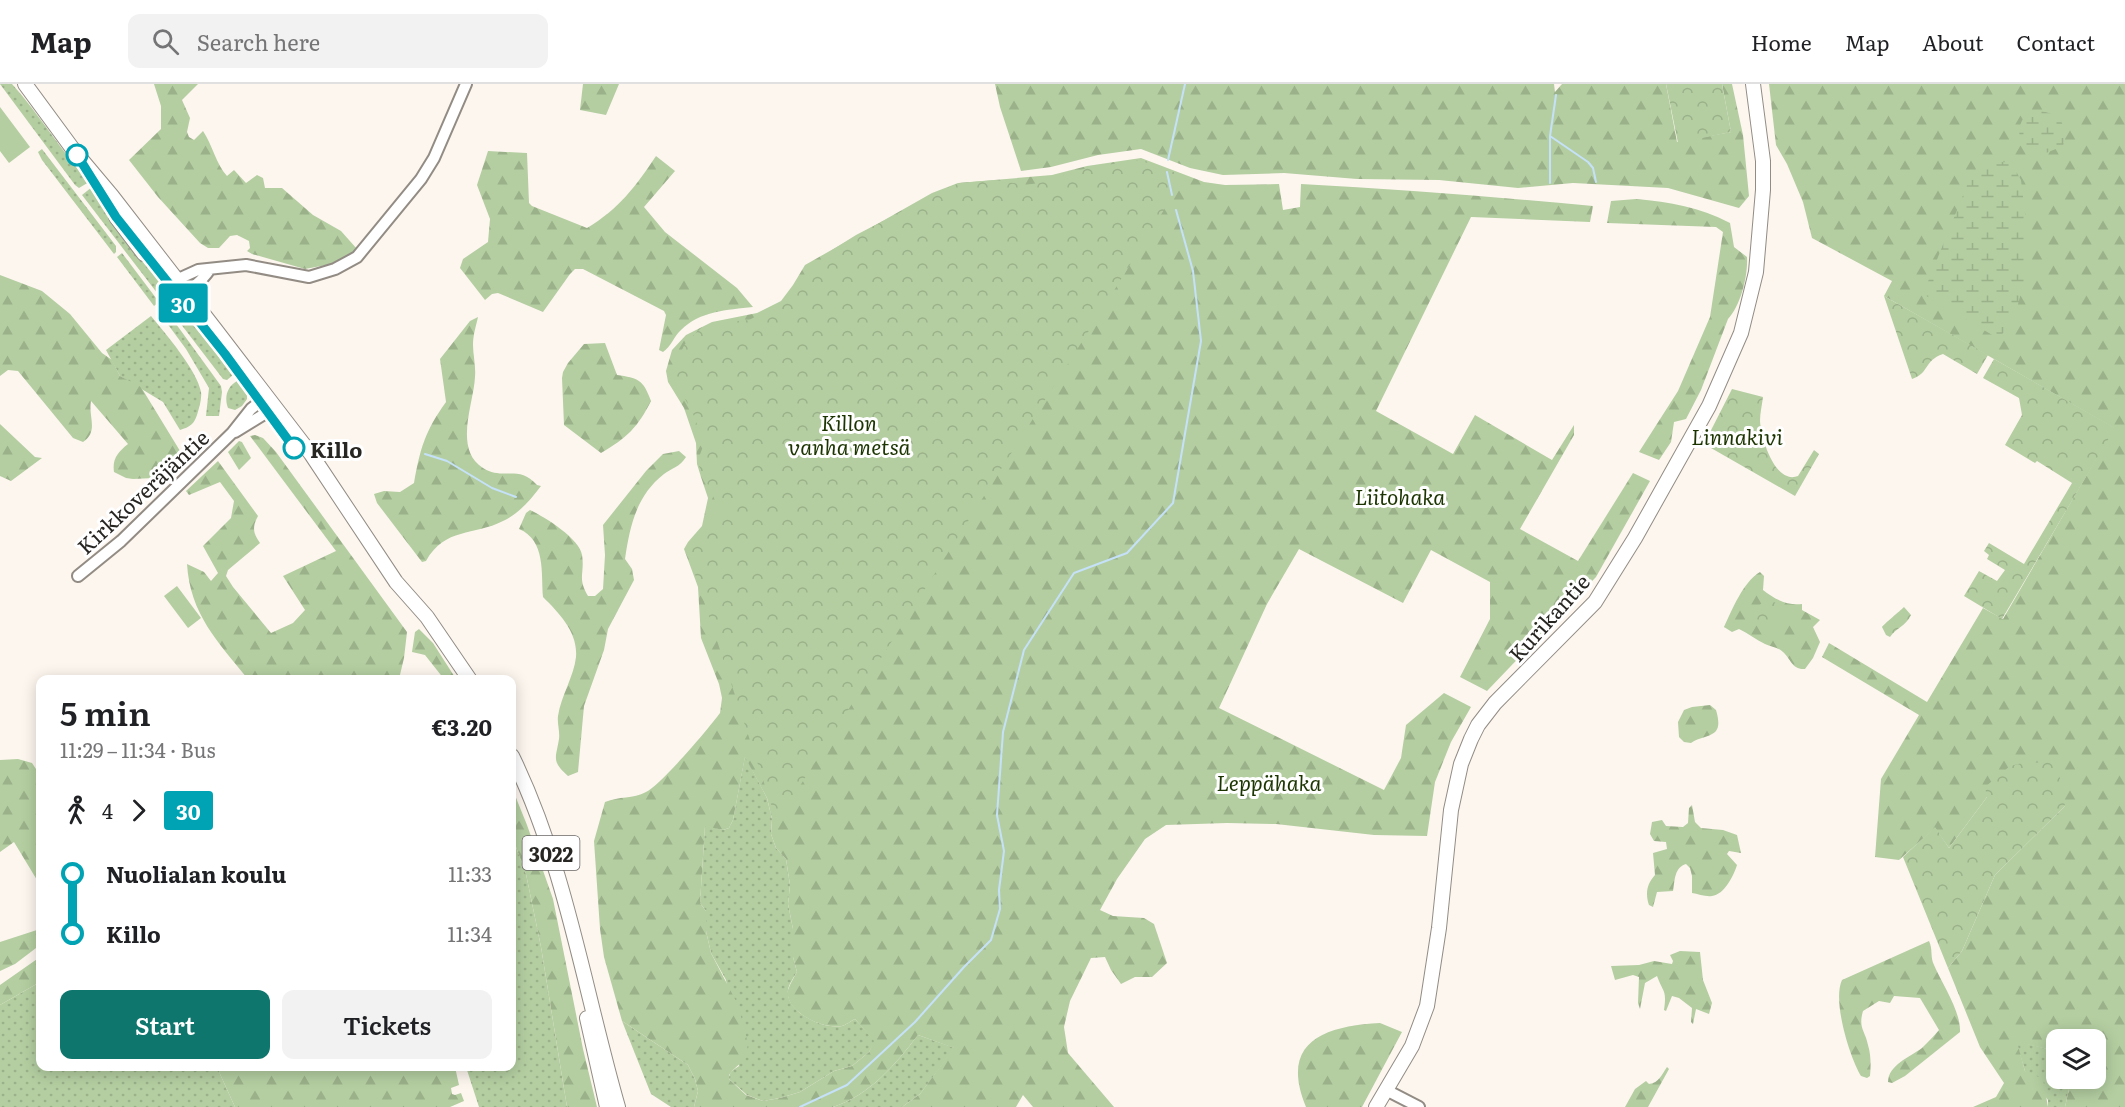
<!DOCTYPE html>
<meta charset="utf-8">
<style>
:root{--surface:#fff;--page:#f2f2f2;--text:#202124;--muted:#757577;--line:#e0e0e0;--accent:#0f766e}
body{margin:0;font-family:Literata,serif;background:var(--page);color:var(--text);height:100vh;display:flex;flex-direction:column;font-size:22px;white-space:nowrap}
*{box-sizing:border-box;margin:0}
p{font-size:20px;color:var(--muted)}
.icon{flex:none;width:33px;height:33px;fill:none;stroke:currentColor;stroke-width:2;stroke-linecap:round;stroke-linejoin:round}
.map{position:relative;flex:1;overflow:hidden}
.side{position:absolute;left:36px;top:591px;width:480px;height:396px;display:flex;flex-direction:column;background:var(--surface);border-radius:12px;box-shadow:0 3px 15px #0003}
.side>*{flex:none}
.badge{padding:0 12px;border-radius:4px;font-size:21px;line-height:39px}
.controls{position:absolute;left:2046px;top:945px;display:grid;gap:12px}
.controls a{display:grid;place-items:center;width:60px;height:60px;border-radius:12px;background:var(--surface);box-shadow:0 3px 15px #0003;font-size:30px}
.map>.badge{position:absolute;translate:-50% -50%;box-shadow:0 0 0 3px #fff}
.legs{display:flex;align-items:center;gap:9px;height:66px;padding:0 24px;font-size:20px}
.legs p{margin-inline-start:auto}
.head{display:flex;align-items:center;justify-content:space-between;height:102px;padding:0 24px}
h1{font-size:33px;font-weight:600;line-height:45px}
.primary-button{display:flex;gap:12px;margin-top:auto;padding:12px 24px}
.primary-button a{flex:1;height:69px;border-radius:12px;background:var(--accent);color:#fff;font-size:24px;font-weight:600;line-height:69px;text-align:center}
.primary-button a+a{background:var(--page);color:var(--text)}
ul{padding:0 24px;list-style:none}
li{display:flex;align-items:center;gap:21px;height:60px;font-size:22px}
li i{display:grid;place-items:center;width:9px;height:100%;margin:0 8px;background:currentColor}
li i::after{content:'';width:15px;height:15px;margin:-8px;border:4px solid;border-radius:50%;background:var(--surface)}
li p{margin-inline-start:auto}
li:first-child i{background:linear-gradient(#0000 50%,currentColor 0)}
li:last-child i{background:linear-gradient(currentColor 50%,#0000 0)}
header{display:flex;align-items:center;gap:36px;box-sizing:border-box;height:84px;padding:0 30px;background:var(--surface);border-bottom:2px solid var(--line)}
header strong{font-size:28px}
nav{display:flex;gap:33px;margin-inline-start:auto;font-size:21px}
.search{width:420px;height:54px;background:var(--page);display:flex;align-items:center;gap:15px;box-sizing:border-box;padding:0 21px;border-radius:12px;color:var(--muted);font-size:22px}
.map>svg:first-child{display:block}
</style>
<header>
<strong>Map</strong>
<div class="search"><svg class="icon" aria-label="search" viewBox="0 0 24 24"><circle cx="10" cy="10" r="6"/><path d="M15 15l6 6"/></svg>Search here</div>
<nav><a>Home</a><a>Map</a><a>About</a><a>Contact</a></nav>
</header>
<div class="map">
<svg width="2125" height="1023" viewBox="0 0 2125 1023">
<defs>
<pattern id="grass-dots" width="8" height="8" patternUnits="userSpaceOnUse" patternTransform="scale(1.5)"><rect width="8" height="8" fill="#b4cea1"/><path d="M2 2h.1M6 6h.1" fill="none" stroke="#9bb18a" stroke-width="1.8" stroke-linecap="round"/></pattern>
<pattern id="forest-firs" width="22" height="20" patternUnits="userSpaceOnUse" patternTransform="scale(1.5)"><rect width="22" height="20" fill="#b4cea1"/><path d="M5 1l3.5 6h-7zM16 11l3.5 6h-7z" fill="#9bb18a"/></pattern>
<pattern id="wetland-marsh" width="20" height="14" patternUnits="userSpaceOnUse" patternTransform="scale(1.5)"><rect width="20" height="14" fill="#b4cea1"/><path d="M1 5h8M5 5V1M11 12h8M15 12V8" fill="none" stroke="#9bb18a"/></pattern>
<pattern id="park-crowns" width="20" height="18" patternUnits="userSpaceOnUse" patternTransform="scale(1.5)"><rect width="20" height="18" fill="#b4cea1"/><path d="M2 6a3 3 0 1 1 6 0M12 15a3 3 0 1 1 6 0" fill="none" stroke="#9bb18a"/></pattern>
</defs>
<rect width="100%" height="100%" fill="#fdf6ef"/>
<path fill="url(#grass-dots)" d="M 0,0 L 12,0 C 40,31 61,67 89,98 L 79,104 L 75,101 Z
M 42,65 L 116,162 L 116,168 L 114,170 L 42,76 L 38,68 Z
M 92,103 L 126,154 L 233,291 L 227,296 L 223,295 L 82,111 Z
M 122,169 L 159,218 L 154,222 L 117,173 Z
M 163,222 L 221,302 L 222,308 L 219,332 L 206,332 L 209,304 L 186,265 L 158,227 Z
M 151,232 C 165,249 197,286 201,308 C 202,315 199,324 197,331 C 194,340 190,343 180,346 L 163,318 L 120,292 L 106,266 Z
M 237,297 L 247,309 L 247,315 L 242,322 L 235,326 L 228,324 C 224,313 227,303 237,297 Z
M 745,672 L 767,714 L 772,735 L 771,750 L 776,764 L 786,775 L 790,801 L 788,820 L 793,845 L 793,873 L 797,888 C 794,893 789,900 788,906 C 785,928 824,946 842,942 C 846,941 851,937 855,935 L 875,957 L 869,968 L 852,982 L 834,987 L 800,1008 L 780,1014 L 763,1017 L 747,1011 L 729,995 C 729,988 733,986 739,982 L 726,896 L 711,869 L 706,847 L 706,827 L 700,819 L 705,741 L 723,746 L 729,744 L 733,736 Z
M 512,723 L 515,733 L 516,763 L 526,790 L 541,863 L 567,1023 L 479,1023 L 466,983 L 512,982 Z
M 40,898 L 40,982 L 219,983 L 220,990 L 235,1023 L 0,1023 L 0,921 Z
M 622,937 L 688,981 L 695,995 L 698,1007 L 694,1023 L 671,1023 L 651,1010 Z
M 918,951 L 955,964 L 920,1010 L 902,1023 L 833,1023 C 870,1011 895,981 918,951 Z
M 2016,957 L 2056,967 L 2057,997 L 2069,1005 L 2065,1023 L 2048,1023 L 2048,1016 L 2025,987 Z"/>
<path fill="url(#forest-firs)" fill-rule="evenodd" d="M 154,0 L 198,0 L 182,16 L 190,34 L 187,48 L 189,53 L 194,56 L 203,47 C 213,62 216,80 227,92 L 234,86 L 246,99 L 257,91 L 263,94 L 265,104 L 282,104 L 313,131 L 341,147 L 357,165 L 337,179 L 305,185 L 252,170 L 247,167 L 250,164 L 249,157 L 237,151 L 230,152 L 219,164 L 208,164 L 200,159 L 158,113 L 129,76 L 161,45 L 161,22 Z
M 583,0 L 619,0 L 606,31 L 580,26 Z
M 995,0 L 1554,0 L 1555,8 L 1562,0 L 1666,0 L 1677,58 L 1731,48 L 1722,0 L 1732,0 L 1743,51 L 1749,112 L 1739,124 L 1668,104 L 1573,99 L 1518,104 L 1439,96 L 1357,95 L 1284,89 L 1223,91 L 1190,84 L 1141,65 L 1098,71 L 1051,83 L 1021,87 L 1000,23 Z
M 1769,0 L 2125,0 L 2125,1023 L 2065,1023 L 2069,1005 L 2057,997 L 2058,995 L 2096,994 L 2096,956 L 2056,956 L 2056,967 L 2017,958 L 2025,987 L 2043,995 L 2048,1023 L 1973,1023 L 1996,1013 L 2004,999 L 1980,963 L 1948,884 L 1962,867 L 1995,791 L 2065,722 L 1987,713 L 1949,764 L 1935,744 L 1899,776 L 1875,773 L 1881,695 L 1919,631 L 1822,573 L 1829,559 L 1927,618 L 1983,524 L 2003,535 L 2114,344 L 1884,212 L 1892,197 L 1812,154 L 1803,118 L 1787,80 L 1776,61 Z
M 488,67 L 527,69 L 529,119 L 532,122 L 587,144 C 619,125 636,102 656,72 L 675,87 L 644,123 L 665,148 L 737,204 L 753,223 C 727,226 700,227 681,246 C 674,252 671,263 663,268 L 659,266 L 666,231 L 664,227 L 583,185 L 575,185 L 570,190 L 543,228 L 498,209 L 492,210 L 485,216 L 460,184 L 463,175 L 488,158 L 490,135 L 477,101 Z
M 1141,74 L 1204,98 L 1225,101 L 1279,100 L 1283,126 L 1300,123 L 1301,100 C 1398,105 1495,113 1593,122 L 1590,138 L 1471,133 L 1376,327 L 1453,370 L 1475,331 L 1552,376 L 1574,341 L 1574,351 L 1520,445 L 1578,477 L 1633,389 L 1650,397 L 1596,493 L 1487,607 L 1460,593 L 1490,535 L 1490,498 L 1431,466 L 1403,519 L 1299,465 L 1267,520 L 1219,624 L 1384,706 L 1401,674 L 1406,641 L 1444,609 L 1471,623 L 1451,658 L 1435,698 L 1427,752 L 1374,751 L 1276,740 L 1227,739 L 1166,741 L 1145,755 L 1117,795 L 1100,826 L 1113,832 L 1144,834 L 1154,840 L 1167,879 L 1152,893 L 1135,893 L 1121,900 L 1111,886 L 1105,873 L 1091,874 L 1070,917 L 1064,943 L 1068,969 L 1114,1023 L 1033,1023 L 1023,1011 L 1016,1023 L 902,1023 L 920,1010 L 954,964 L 918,951 C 895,981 870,1011 833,1023 L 694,1023 L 698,1007 L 695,995 L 688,981 L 622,937 L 604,873 L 600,845 L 594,757 L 605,718 C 619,712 633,715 646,708 C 661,701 709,644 720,629 L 722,614 L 719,600 L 701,554 L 698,503 L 684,465 L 688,458 L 702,442 L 708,414 L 701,393 L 697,380 L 696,359 L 684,324 L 668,298 L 666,287 L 672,266 L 686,251 L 712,238 L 757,229 L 781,217 L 793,201 L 805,181 L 932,109 L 958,99 L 1052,91 L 1087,82 ZM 745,673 L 767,714 L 772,735 L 771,750 L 776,764 L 786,775 L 790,801 L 788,820 L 793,845 L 793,873 L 797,888 C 794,893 790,900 788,906 C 784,928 824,946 842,942 C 846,941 851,937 855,935 L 874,957 L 869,968 L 852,982 L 834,987 L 800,1008 L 780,1014 L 763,1017 L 746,1011 L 729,995 L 729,991 L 733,986 L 745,975 L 748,960 L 738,921 L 711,869 L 706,847 L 706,827 L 700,819 L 705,742 L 723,746 L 729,744 L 733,736 Z
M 1636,115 C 1670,118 1700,123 1730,139 L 1734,163 L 1747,173 C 1748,192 1741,221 1728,235 L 1701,306 L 1686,335 L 1674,338 L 1671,358 L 1659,376 L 1639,368 L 1678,307 L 1710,233 L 1723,148 L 1716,143 L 1607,139 L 1611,117 Z
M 0,191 L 42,207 L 70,230 L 102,269 L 112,276 L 120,292 L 141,303 L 188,380 L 174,391 L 154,394 L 133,395 L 126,394 L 114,388 C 112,375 118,368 128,360 L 91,317 C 88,333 99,347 83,358 L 73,354 L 18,287 L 8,286 L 0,292 Z
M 478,233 C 476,242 473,251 473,261 C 473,271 476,282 475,293 C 474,319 453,365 483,384 C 504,397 518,380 537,401 L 541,402 C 530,416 520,429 503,437 C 474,452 445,443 426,477 L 422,478 L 377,419 L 374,410 L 384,407 L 400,408 L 414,399 C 420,365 425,347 446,318 L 440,275 L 470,237 Z
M 605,259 L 617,291 C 638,294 643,295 651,317 C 638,343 627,354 601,369 L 564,341 L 562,294 L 563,288 L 568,279 L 584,260 Z
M 0,340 L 35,373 L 42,374 L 11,397 L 0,392 Z
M 255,351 L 263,354 L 276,368 L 407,548 L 404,574 L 399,595 L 248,595 C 218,558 190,530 187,480 L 204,488 L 211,497 L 218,489 L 203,462 L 231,434 L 234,417 L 220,398 L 189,411 L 186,407 L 218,377 L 258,432 C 252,443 253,449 260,459 L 228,486 L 226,492 L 233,503 L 271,549 L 293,539 L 305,526 L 283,492 L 336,467 L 250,352 Z
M 239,357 L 242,358 L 251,374 L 239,386 L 228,368 Z
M 679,367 L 686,373 C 680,383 672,384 664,390 C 636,412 630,442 625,475 L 632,485 L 634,496 L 608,545 L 604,566 L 584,622 L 578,688 L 568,692 C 551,677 556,674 559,655 C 560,647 557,639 558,632 C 561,612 574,592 576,573 C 578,548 559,529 543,513 C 541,490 546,456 519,445 L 526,429 L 530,426 C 545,433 580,455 582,471 C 585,489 577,494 588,512 L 595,512 L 603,505 L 605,471 L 603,441 L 646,387 L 663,370 Z
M 1760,488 L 1764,492 L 1763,506 C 1774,515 1788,522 1802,520 L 1802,526 L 1820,536 L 1813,543 L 1820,558 L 1813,574 L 1805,585 C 1792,586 1791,575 1783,568 C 1778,563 1771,563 1765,560 C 1756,556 1748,549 1739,545 L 1732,548 L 1724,543 C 1732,526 1743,498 1760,488 Z
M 419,545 L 433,559 L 456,595 L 444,595 L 425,571 L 412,568 L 415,548 Z
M 1710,621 L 1716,626 C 1725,656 1706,649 1691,659 L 1684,658 L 1679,653 L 1678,638 L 1684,626 L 1692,623 Z
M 18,675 L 32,679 L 40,691 L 40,801 L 14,758 L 0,768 L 0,676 Z
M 512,704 L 527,741 L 553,815 L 583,965 L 597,1023 L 567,1023 L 541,863 L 526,790 L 516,763 Z
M 1692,721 L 1695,738 L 1701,744 L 1723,746 L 1737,751 L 1741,769 L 1729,767 L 1727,770 L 1737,781 C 1734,791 1724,811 1712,812 C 1706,813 1698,810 1692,809 L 1692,792 L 1690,784 L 1686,780 C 1674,784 1675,796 1673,807 L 1657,808 L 1653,823 L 1649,821 C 1645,809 1647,800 1655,791 L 1653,769 L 1667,765 L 1666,758 L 1654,757 L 1650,750 L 1652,738 L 1662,736 L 1666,742 L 1683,743 L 1688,739 L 1689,724 Z
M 40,845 L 40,861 L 15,880 L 0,887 L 0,858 Z
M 1929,857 C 1933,865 1930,873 1934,881 C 1942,900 1961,927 1960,948 L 1905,992 L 1892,999 L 1888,998 C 1888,981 1910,973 1922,964 C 1928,958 1934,952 1939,946 L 1920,914 L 1894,912 L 1890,919 L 1879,917 L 1863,927 C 1858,944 1865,946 1868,961 C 1871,971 1871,982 1870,992 L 1867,994 L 1861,992 C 1850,974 1832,917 1842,896 Z
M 1680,867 L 1700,868 L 1703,896 L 1712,919 L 1709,930 L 1696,925 L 1693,940 L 1691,938 L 1692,924 L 1679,914 L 1672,912 L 1666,927 L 1664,926 C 1667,905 1663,909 1657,892 L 1645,899 L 1640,925 L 1638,919 L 1639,893 L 1633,891 L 1615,896 L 1611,882 L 1639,881 L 1654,877 L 1672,880 L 1673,877 L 1670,871 Z
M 40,873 L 40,898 L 0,921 L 0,901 Z
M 1380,939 L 1402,948 L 1362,1023 L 1306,1023 C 1279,958 1324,942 1380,939 Z
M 219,983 L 455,983 L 459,1001 L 451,1004 L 452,1010 L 455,1011 L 461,1009 L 464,1017 L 450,1023 L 235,1023 L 220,990 Z
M 1667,983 L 1669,985 L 1648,1023 L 1625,1023 L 1635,1005 L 1646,997 L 1649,1000 C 1659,999 1662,990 1667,983 Z"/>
<path fill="url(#wetland-marsh)" d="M 2042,27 L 2059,32 L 2066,49 L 2063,62 L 2046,69 L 2024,63 C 2018,50 2017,45 2024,33 Z
M 1986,76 L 2011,79 L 2021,96 L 2026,138 L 2026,191 L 2015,231 L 1999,255 L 1923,210 L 1972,89 Z"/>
<path fill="url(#park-crowns)" d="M 1666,0 L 1722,0 L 1731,48 L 1678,59 Z
M 1139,76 L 1185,92 L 1097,234 L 777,738 L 686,463 L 721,429 L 697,378 L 704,360 L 694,332 L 672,290 L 677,275 L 685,260 L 701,244 L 718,239 L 749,236 L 782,219 L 815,183 L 832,166 L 856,151 L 949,103 L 960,99 L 996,96 L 1026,101 L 1044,98 L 1087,84 Z
M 1884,212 L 1988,271 L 1977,290 L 1943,270 C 1923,277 1930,289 1912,295 Z
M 1994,275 L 2115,344 L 2002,535 L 1964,512 L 1979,487 L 1997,497 L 2005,486 L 1987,475 L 1989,471 L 1984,467 L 1989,459 L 2024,480 L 2072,399 L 2037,377 L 2035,379 L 2005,361 L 2022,331 L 2019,314 L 1983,294 Z
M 1732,305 L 1763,313 C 1762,321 1760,329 1760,337 C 1761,354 1775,401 1798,392 L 1814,366 L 1819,370 L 1795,412 L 1704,360 Z
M1756 530a13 13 0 1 1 26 0a13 13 0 1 1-26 0Z
M 1904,523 L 1911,531 C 1906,542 1896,544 1890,553 L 1886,551 L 1882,543 C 1884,540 1900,527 1904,523 Z
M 2057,678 L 2065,722 L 1995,791 L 1962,867 L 1948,884 L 1903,773 L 1935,743 L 1949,764 L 1987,713 L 1985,703 L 2010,682 L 2022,679 Z"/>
<path fill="#b4cea1" d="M 0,23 L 30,63 L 9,79 L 0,67 Z
M 177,502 L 201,534 L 188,544 L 164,512 Z"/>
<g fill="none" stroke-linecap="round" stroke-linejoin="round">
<path stroke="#c5e1f9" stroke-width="2" d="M 1550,52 L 1588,78 L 1593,84 L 1596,98
M 1168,76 L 1185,0
M 1167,88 L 1172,111
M 1550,99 L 1550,52 L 1556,11
M 425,370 L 447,377 L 492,404 L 516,413
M 800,1023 L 847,1001 L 915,938 L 964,883 L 991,856 L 1000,825 L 999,806 L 1004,767 L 997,731 L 1003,648 L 1024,566 L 1074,489 L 1127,469 L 1173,419 L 1201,257 L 1193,187 L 1176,126"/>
<defs>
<path id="minor" d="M 172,204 L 176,196 L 198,186 L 246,181 L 309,193 L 335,185 L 357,173 L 421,95 L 434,74 L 466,0
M 178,208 C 193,205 202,197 210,185
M 235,348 L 274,324
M 78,492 L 121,457 L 232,349 L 251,325 L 266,313
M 1386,1006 L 1419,1023"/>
<path id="major" d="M 25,0 L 75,68 L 112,112 L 215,245 L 311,370 L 396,498 L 427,533 L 470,596
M 116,133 L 144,170
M 512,672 C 566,783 584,905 618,1023
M 587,934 L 607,1023
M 1376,1023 L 1412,962 L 1427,922 L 1439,844 L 1451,726 L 1461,680 L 1471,655 L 1478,641 L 1495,619 L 1595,518 L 1635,454 L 1709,322 L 1741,249 L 1756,188 L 1763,106 L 1763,77 L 1753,0"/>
</defs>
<use href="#minor" stroke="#928c85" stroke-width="14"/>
<use href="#major" stroke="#928c85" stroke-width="16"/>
<use href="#minor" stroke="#fff" stroke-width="10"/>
<use href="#major" stroke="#fff" stroke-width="14"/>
</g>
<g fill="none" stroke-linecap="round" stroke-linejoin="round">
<defs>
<path id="line-1" d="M 77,71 L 116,133 L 225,270 L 294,364"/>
</defs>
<use href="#line-1" stroke="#fff" stroke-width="14"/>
<use href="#line-1" stroke="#00a3b4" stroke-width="9"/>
</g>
<g fill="#fff" stroke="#00a3b4" stroke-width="3">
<circle cx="77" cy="71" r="10"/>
<circle cx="294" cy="364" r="10"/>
</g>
<g text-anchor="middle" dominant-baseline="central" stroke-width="6" stroke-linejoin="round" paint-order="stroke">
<rect fill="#fff" stroke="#686765" stroke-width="1.5" x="522.5" y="752" width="57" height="34" rx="4.5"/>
<g font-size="20" font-weight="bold" fill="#282623">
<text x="551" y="769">3022</text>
</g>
<g font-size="21" font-style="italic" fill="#1c3500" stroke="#fff">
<text x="849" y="337">Killon<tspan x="849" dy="24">vanha metsä</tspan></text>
<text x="1737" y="351">Linnakivi</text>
<text x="1400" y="411">Liitohaka</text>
<text x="1269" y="697">Leppähaka</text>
</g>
<g font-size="21" font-weight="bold" fill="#282623" stroke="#fff" text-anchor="start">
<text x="310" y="364">Killo</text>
</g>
<g font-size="21" fill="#282623" stroke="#fff">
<text transform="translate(142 407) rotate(-43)">Kirkkoveräjäntie</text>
<text transform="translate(1548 533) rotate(-48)">Kurikantie</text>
</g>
</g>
</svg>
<div class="controls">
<a><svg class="icon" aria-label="layers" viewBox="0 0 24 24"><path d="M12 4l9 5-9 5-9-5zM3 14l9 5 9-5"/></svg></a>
</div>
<b class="badge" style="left:183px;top:219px;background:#00a3b4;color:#fff">30</b>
<section class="side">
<div class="head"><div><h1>5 min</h1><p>11:29 – 11:34 · Bus</p></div><b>€3.20</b></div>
<div class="legs"><svg class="icon" aria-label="walk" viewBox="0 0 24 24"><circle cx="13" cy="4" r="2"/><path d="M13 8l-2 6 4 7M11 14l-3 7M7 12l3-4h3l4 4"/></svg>4<svg class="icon" aria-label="forward" viewBox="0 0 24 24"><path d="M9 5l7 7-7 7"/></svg><b class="badge" style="background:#00a3b4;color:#fff">30</b></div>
<ul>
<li><i style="color:#00a3b4"></i><b>Nuolialan koulu</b><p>11:33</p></li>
<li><i style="color:#00a3b4"></i><b>Killo</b><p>11:34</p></li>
</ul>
<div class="primary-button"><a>Start</a><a>Tickets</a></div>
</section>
</div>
